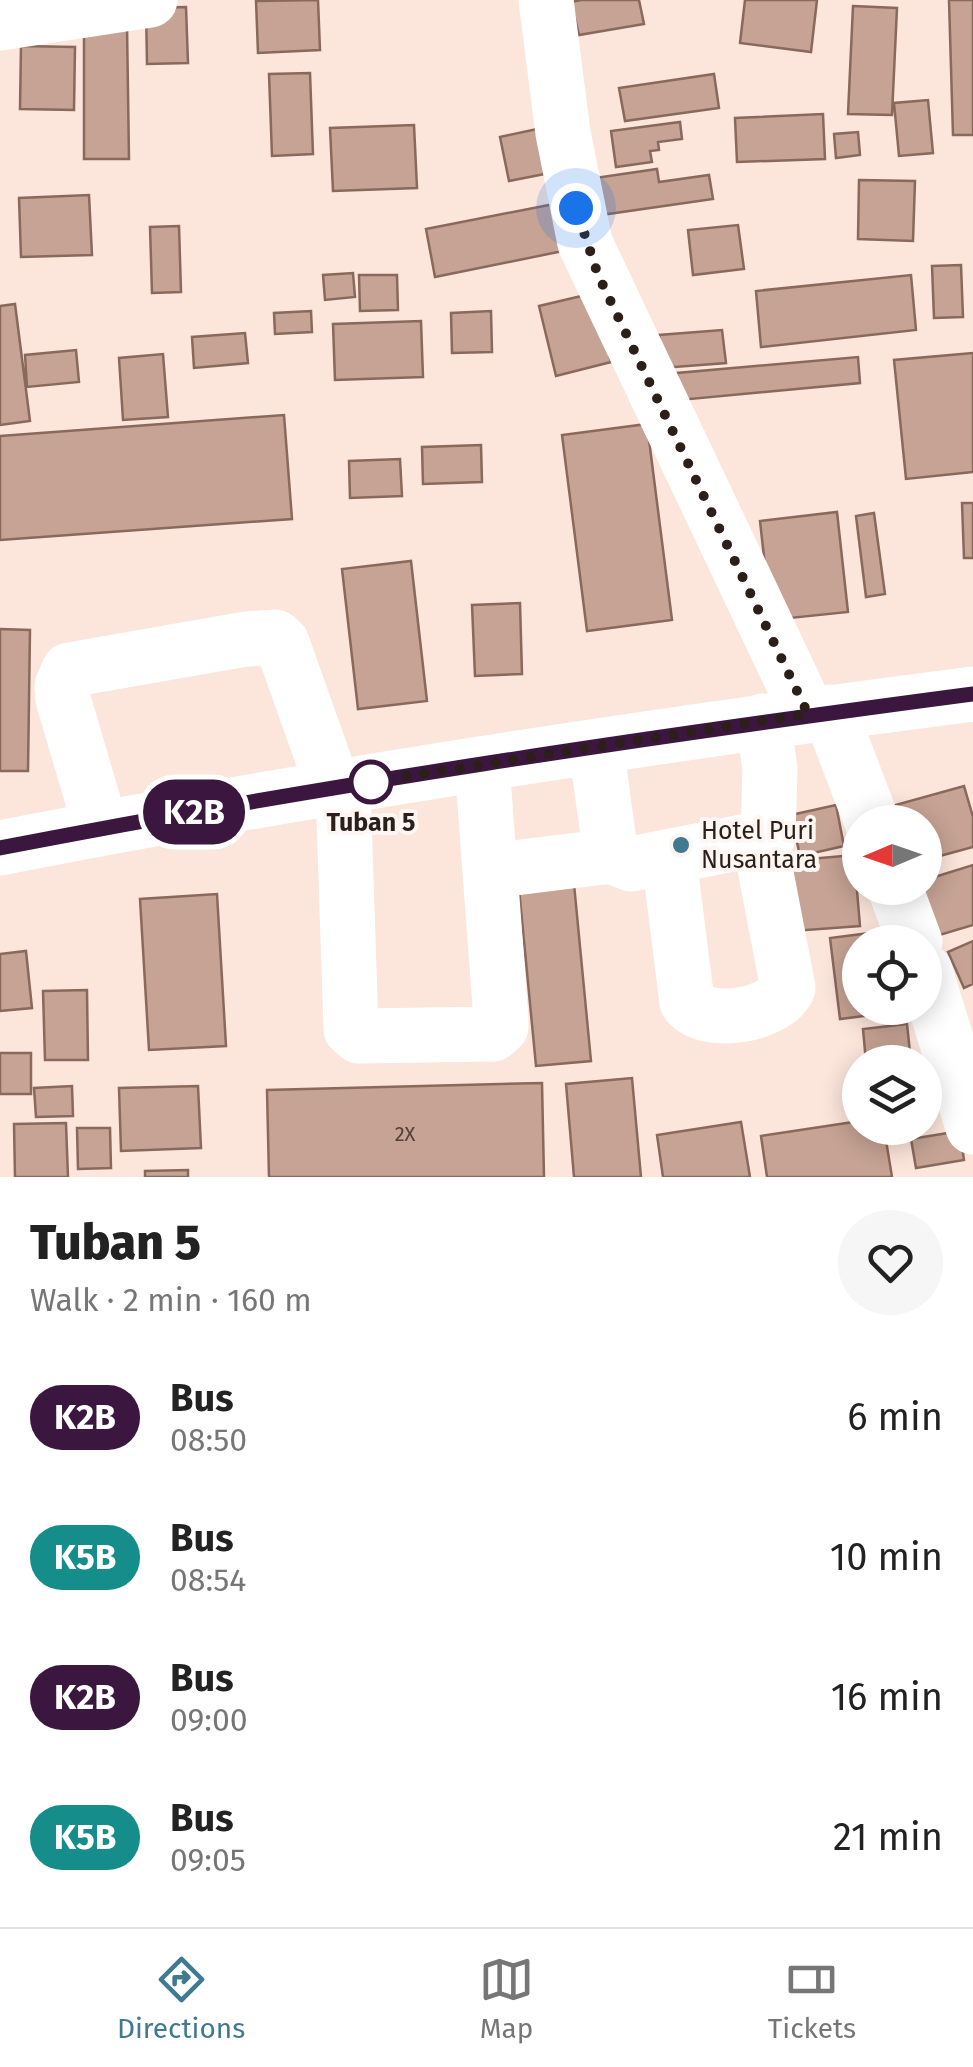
<!DOCTYPE html>
<meta charset="utf-8">
<style>
:root{--surface:#fff;--page:#f6f6f6;--text:#222;--muted:#767676;--line:#e0e0e0;--accent:#3f7992}
body{margin:0;font-family:"Fira Sans",sans-serif;background:var(--page);color:var(--text);height:100vh;display:flex;flex-direction:column;font-size:38px;white-space:nowrap}
*{box-sizing:border-box;margin:0}
p{font-size:32px;color:var(--muted)}
.icon{flex:none;width:55px;height:55px;fill:none;stroke:currentColor;stroke-width:2;stroke-linecap:round;stroke-linejoin:round}
.map{position:relative;height:1177px;overflow:hidden}
.drawer{display:flex;flex-direction:column;background:var(--surface);flex:1}
.drawer>*{flex:none}
.badge{padding:0 20px;border-radius:32px;font-size:35px;line-height:65px}
.needle{width:65px;rotate:268deg}
.controls{position:absolute;left:842px;top:805px;display:grid;gap:20px}
.controls a{display:grid;place-items:center;width:100px;height:100px;border-radius:50%;background:var(--surface);box-shadow:0 5px 25px #0003;font-size:50px}
.you{position:absolute;width:50px;height:50px;margin:-25px;border:8px solid #fff;border-radius:50%;background:#1a73e8;box-shadow:0 0 0 15px #1a73e833}
.map>.badge{position:absolute;translate:-50% -50%;box-shadow:0 0 0 5px #fff}
.round{display:grid;place-items:center;flex:none;width:105px;height:105px;border-radius:52px;background:var(--page)}
.overview{display:flex;align-items:center;justify-content:space-between;height:170px;padding:0 30px}
h1{font-size:48px;font-weight:800;line-height:75px}
ul{padding:0;list-style:none}
li{display:flex;align-items:center;gap:30px;height:140px;padding:0 30px}
li div{flex:1}
li b{display:block;font-size:38px}
li em{font-style:normal}
li .badge{min-width:110px;font-weight:700;text-align:center}
.dock{display:flex;justify-content:space-around;align-items:center;height:140px;border-top:2px solid var(--line);background:var(--surface);font-size:28px;color:var(--muted)}
.dock a{display:grid;justify-items:center;gap:5px}
.dock .on{color:var(--accent)}
.map>svg:first-child{display:block}
</style>
<div class="map">
<svg width="973" height="1177" viewBox="0 0 973 1177">
<rect width="100%" height="100%" fill="#fce5db"/>
<path fill="#c6a394" stroke="#89695b" stroke-width="2.5" d="M 318,0 L 320,50 L 258,53 L 256,1 Z
M 581,0 L 639,0 L 644,24 L 579,35 L 571,2 Z
M 745,0 L 817,0 L 811,52 L 740,43 Z
M 949,0 L 973,0 L 973,135 L 953,135 Z
M 853,6 L 897,8 L 892,115 L 848,114 Z
M 186,7 L 188,63 L 147,64 L 146,8 Z
M 84,25 L 127,25 L 129,159 L 84,159 Z
M 21,46 L 75,47 L 74,110 L 20,109 Z
M 310,73 L 313,154 L 272,156 L 269,74 Z
M 714,74 L 719,108 L 625,121 L 619,88 Z
M 928,100 L 933,153 L 899,156 L 894,103 Z
M 823,114 L 825,159 L 737,162 L 735,118 Z
M 680,122 L 682,139 L 658,142 L 659,150 L 650,151 L 652,162 L 616,167 L 611,131 Z
M 414,125 L 417,188 L 333,191 L 330,128 Z
M 551,126 L 560,171 L 509,181 L 500,137 Z
M 858,132 L 860,155 L 836,158 L 834,134 Z
M 657,169 L 659,182 L 709,175 L 713,199 L 601,215 L 595,178 Z
M 859,180 L 915,181 L 913,241 L 858,239 Z
M 89,195 L 92,255 L 21,257 L 19,198 Z
M 554,204 L 563,251 L 435,277 L 426,229 Z
M 738,225 L 744,269 L 693,275 L 688,230 Z
M 179,226 L 181,292 L 152,293 L 150,227 Z
M 961,265 L 963,317 L 934,318 L 932,266 Z
M 353,273 L 355,297 L 325,300 L 323,275 Z
M 359,275 L 397,275 L 398,310 L 360,311 Z
M 911,275 L 916,330 L 761,347 L 756,291 Z
M 594,293 L 611,362 L 556,376 L 539,306 Z
M 15,304 L 30,421 L 0,425 L 0,306 Z
M 311,311 L 312,332 L 275,334 L 274,313 Z
M 491,311 L 492,352 L 452,353 L 451,313 Z
M 421,321 L 423,377 L 335,380 L 333,324 Z
M 722,330 L 726,363 L 662,368 L 659,335 Z
M 245,333 L 248,363 L 194,368 L 192,337 Z
M 76,350 L 79,382 L 27,387 L 25,355 Z
M 973,353 L 973,472 L 906,479 L 894,360 Z
M 163,354 L 168,417 L 123,420 L 119,358 Z
M 858,357 L 860,383 L 680,400 L 677,373 Z
M 284,415 L 292,519 L 0,540 L 0,436 Z
M 647,424 L 672,620 L 587,631 L 562,435 Z
M 481,445 L 482,482 L 423,484 L 422,447 Z
M 400,459 L 402,496 L 350,498 L 349,461 Z
M 962,503 L 973,503 L 973,558 L 964,558 Z
M 837,512 L 848,612 L 771,620 L 760,521 Z
M 874,513 L 885,594 L 866,597 L 856,516 Z
M 411,561 L 427,701 L 358,709 L 342,569 Z
M 520,603 L 522,674 L 475,676 L 472,605 Z
M 0,629 L 30,630 L 28,771 L 0,771 Z
M 964,786 L 973,817 L 973,847 L 925,860 L 925,822 L 885,822 L 881,809 Z
M 836,805 L 844,846 L 800,856 L 791,815 Z
M 854,855 L 860,926 L 793,931 L 787,861 Z
M 973,865 L 973,925 L 933,937 L 918,888 L 925,888 L 925,880 Z
M 574,884 L 591,1061 L 536,1066 L 519,889 Z
M 217,894 L 226,1046 L 149,1050 L 140,899 Z
M 878,932 L 879,942 L 860,942 L 860,1008 L 887,1008 L 888,1013 L 840,1019 L 830,938 Z
M 973,941 L 973,984 L 964,988 L 948,952 Z
M 26,951 L 32,1008 L 0,1011 L 0,954 Z
M 87,990 L 88,1060 L 45,1060 L 43,991 Z
M 907,1024 L 911,1062 L 866,1062 L 863,1029 Z
M 0,1053 L 31,1053 L 31,1094 L 0,1094 Z
M 632,1078 L 641,1177 L 574,1177 L 566,1084 Z
M 542,1083 L 544,1177 L 269,1177 L 267,1090 Z
M 72,1086 L 73,1116 L 36,1117 L 34,1088 Z
M 198,1086 L 201,1148 L 121,1151 L 119,1088 Z
M 860,1121 L 860,1128 L 884,1128 L 892,1177 L 767,1177 L 761,1136 Z
M 741,1122 L 750,1177 L 663,1177 L 657,1135 Z
M 66,1123 L 68,1177 L 15,1177 L 14,1124 Z
M 77,1128 L 110,1128 L 111,1168 L 78,1169 Z
M 960,1131 L 964,1160 L 916,1168 L 911,1139 Z
M 188,1170 L 188,1177 L 145,1177 L 145,1171 Z"/>
<g fill="none" stroke-linecap="round" stroke-linejoin="round">
<path stroke="#fff" stroke-width="55" d="M 546,0 L 563,133 L 585,243 L 808,714
M 0,23 L 150,0
M 830,712 L 872,822
M 596,747 L 611,856 L 631,864 L 768,837 L 770,769 L 763,721
M 343,787 L 351,1029 L 359,1036 L 493,1034 L 501,1027 L 501,1019 L 482,764
M 101,828 L 63,699 L 62,686 L 69,670 L 246,639 L 275,637 L 282,643 L 333,787
M 669,859 L 687,1002 C 706,1027 775,1016 788,988 L 760,842
M 490,871 L 611,856
M 895,888 L 915,942
M 925,971 L 973,1127"/>
<path stroke="#fff" stroke-width="55" d="M 0,848 C 322,785 647,736 973,694"/>
</g>
<g fill="none" stroke-linecap="round" stroke-linejoin="round">
<defs>
<path id="line" d="M 0,848 C 323,785 647,737 973,694"/>
</defs>
<use href="#line" stroke="#fff" stroke-width="22"/>
<use href="#line" stroke="#3b163f" stroke-width="15"/>
<path stroke="#2c1f19" stroke-width="10" stroke-dasharray="0 18" d="M 371,782 L 808,714 L 598,275 L 576,208"/>
</g>
<circle fill="#fff" stroke="#3b163f" stroke-width="5" cx="371" cy="782" r="20"/>
<circle fill="#3f7992" stroke="#fdf6f2" stroke-width="4" cx="681" cy="845" r="10"/>
<g text-anchor="middle" dominant-baseline="central" stroke-width="8" stroke-linejoin="round" paint-order="stroke">
<g font-size="20" fill="#524038">
<text x="405" y="1134">2X</text>
</g>
<g font-size="25" font-weight="bold" fill="#2c1f19" stroke="#fdf6f2">
<text x="371" y="823">Tuban 5</text>
</g>
<g font-size="25" fill="#2c1f19" stroke="#fdf6f2" text-anchor="start">
<text x="701" y="831">Hotel Puri<tspan x="701" dy="29">Nusantara</tspan></text>
</g>
</g>
</svg>
<div class="controls">
<a><svg class="needle" viewBox="-14 -14 28 28"><path d="M0-13l5 13h-10z" fill="#e53935"/><path d="M0 13l5-13h-10z" fill="#767676"/></svg></a>
<a><svg class="icon" aria-label="locate" viewBox="0 0 24 24"><circle cx="12" cy="12" r="6"/><path d="M12 2v4M12 18v4M2 12h4M18 12h4"/></svg></a>
<a><svg class="icon" aria-label="layers" viewBox="0 0 24 24"><path d="M12 4l9 5-9 5-9-5zM3 14l9 5 9-5"/></svg></a>
</div>
<div class="you" style="left:576px;top:208px"></div>
<b class="badge" style="left:194px;top:812px;background:#3b163f;color:#fff">K2B</b>
</div>
<section class="drawer">
<div class="overview"><div><h1>Tuban 5</h1><p>Walk · 2 min · 160 m</p></div><a class="round"><svg class="icon" aria-label="heart" viewBox="0 0 24 24"><path d="M12 20l-8-8c-3-5 5-10 8-4 3-6 11-1 8 4z"/></svg></a></div>
<ul>
<li><span class="badge" style="background:#3b163f;color:#fff">K2B</span><div><b>Bus</b><p>08:50</p></div><em>6 min</em></li>
<li><span class="badge" style="background:#158d8b;color:#fff">K5B</span><div><b>Bus</b><p>08:54</p></div><em>10 min</em></li>
<li><span class="badge" style="background:#3b163f;color:#fff">K2B</span><div><b>Bus</b><p>09:00</p></div><em>16 min</em></li>
<li><span class="badge" style="background:#158d8b;color:#fff">K5B</span><div><b>Bus</b><p>09:05</p></div><em>21 min</em></li>
</ul>
</section>
<nav class="dock">
<a class="on"><svg class="icon" aria-label="directions" viewBox="0 0 24 24"><path d="M12 3l9 9-9 9-9-9zM9 14v-3h6M13 9l2 2-2 2"/></svg>Directions</a>
<a><svg class="icon" aria-label="map" viewBox="0 0 24 24"><path d="M3 6l6-2 6 2 6-2v14l-6 2-6-2-6 2zM9 4v14M15 6v14"/></svg>Map</a>
<a><svg class="icon" aria-label="tickets" viewBox="0 0 24 24"><path d="M3 7h18v10H3zM15 7v10"/></svg>Tickets</a>
</nav>
